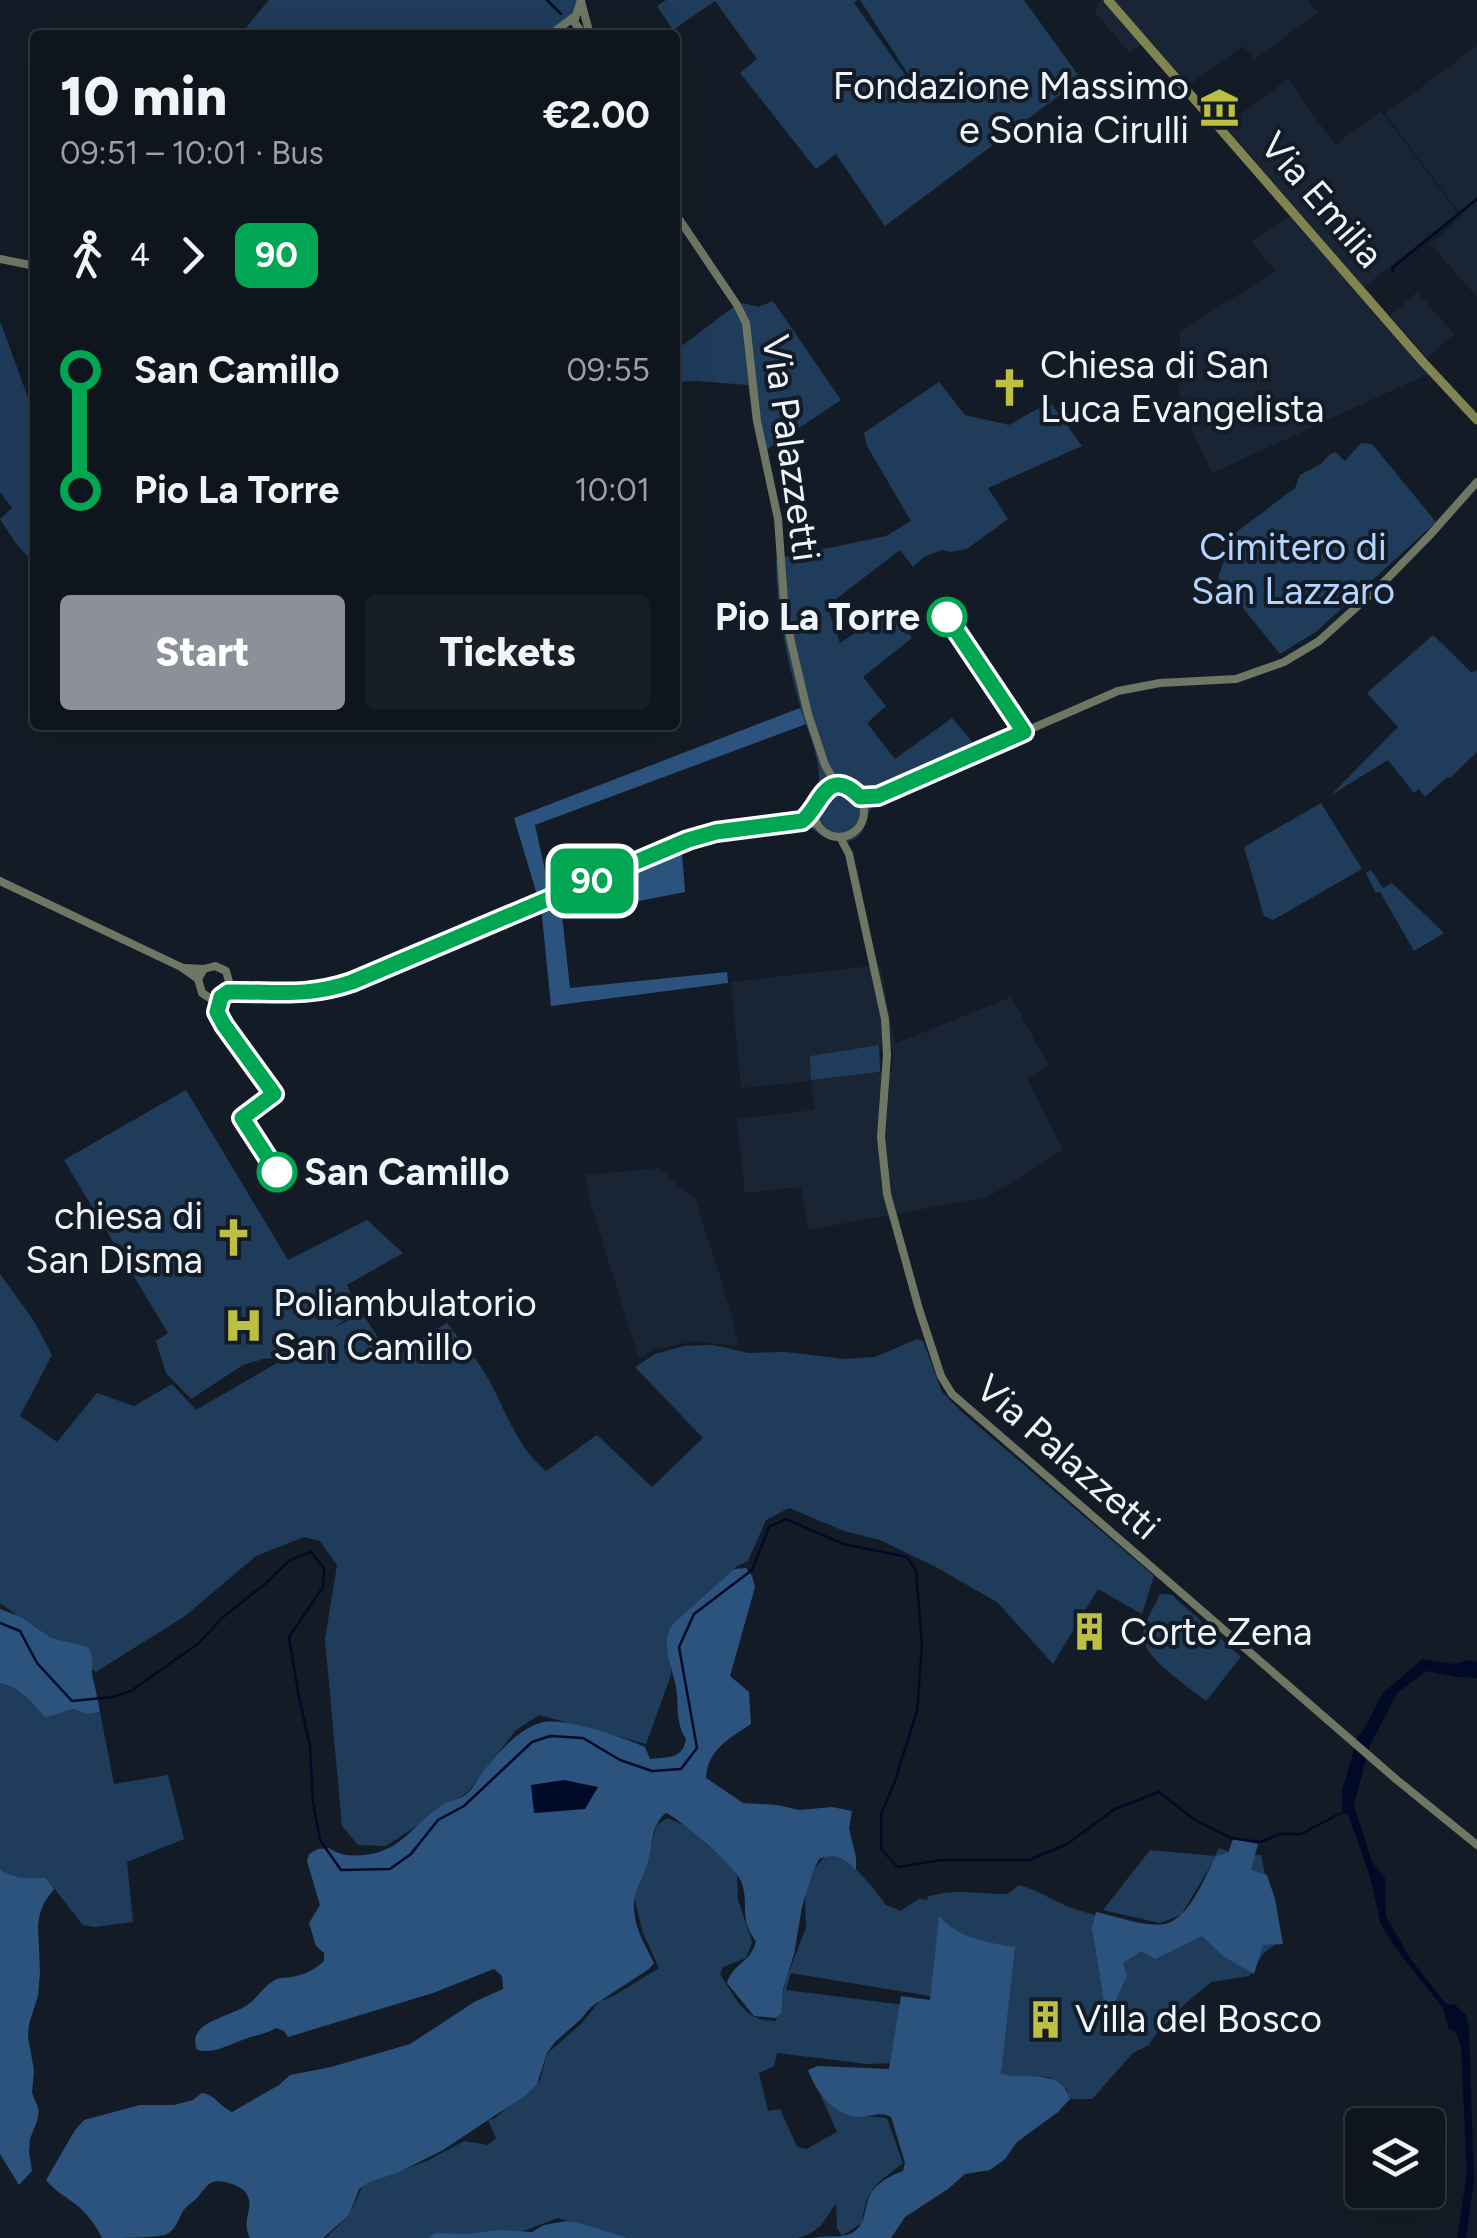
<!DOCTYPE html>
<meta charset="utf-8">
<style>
:root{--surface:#0e151c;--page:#171e25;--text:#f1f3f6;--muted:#9b9fa3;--line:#2e343b;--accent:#8c9099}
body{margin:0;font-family:Figtree,sans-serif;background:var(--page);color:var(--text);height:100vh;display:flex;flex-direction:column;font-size:38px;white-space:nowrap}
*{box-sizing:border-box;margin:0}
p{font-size:32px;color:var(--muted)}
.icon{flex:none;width:55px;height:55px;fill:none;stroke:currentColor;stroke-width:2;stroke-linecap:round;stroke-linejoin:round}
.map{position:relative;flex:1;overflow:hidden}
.side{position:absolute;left:30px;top:30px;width:650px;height:700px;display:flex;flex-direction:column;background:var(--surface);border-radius:10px;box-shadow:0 10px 40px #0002,0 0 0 2px var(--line)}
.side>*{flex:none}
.badge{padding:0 20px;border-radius:15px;font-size:35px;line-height:65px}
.controls{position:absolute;left:1345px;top:2108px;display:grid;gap:20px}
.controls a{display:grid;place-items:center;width:100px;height:100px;border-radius:10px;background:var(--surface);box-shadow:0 10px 40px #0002,0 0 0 2px var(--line);font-size:50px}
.map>.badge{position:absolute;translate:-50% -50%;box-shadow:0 0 0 5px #fff}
.legs{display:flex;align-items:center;gap:15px;height:110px;padding:0 30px;font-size:32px}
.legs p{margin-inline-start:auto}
.head{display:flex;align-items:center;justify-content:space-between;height:170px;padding:0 30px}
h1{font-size:55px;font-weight:800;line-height:75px}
.cta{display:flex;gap:20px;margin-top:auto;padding:20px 30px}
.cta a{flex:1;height:115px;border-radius:10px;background:var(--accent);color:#fff;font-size:40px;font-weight:800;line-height:115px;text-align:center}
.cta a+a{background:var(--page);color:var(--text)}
ul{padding:0 30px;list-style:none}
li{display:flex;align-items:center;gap:35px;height:120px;font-size:38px}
li i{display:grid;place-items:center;width:15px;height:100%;margin:0 12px;background:currentColor}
li i::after{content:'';width:25px;height:25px;margin:-12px;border:8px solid;border-radius:50%;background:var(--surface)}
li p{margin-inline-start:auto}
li:first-child i{background:linear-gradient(#0000 50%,currentColor 0)}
li:last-child i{background:linear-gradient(currentColor 50%,#0000 0)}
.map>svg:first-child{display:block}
</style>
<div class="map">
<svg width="1477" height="2238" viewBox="0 0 1477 2238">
<rect width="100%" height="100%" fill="#131c26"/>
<path fill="#192534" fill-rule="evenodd" d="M 1100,0 L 1308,0 L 1318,13 L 1254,59 L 1243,46 L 1188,86 L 1148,38 L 1130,53 L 1095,13 Z
M 1477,46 L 1477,297 L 1430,244 L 1462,216 L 1385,114 Z
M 1288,79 L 1335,145 L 1381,111 L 1458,213 L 1364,287 L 1225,126 Z
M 1290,217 L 1428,374 L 1212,473 L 1189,424 L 1179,393 L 1180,331 L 1276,271 L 1251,242 Z
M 1417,292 L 1454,334 L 1427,358 L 1390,316 Z
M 880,965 L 895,1044 L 1011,997 L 1049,1066 L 1027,1078 L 1063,1150 L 988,1197 L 808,1230 L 801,1187 L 745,1193 L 737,1119 L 814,1110 L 811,1081 L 741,1088 L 731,982 ZM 879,1045 L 893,1047 L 892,1071 L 811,1080 L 810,1056 Z
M 660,1168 L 684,1191 L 695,1198 L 732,1315 L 738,1346 L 694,1341 L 655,1350 L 639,1359 L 590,1202 L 585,1175 Z"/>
<path fill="#203c5b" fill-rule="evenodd" d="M 269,0 L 578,0 L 574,13 L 545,35 L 240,35 Z
M 666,0 L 857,0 L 854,3 L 916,90 L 910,77 L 860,0 L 1024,0 L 1081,79 L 885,226 L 836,154 L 816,169 L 740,73 L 757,59 L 715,1 L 673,30 L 657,6 Z
M 773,301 L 841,400 L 763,452 L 753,421 L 748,385 L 696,381 L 675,382 L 675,351 L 732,308 L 743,303 L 758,307 Z
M 0,321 L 27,395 L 35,411 L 35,555 L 29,558 L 15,542 L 0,519 L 12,508 L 0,492 Z
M 939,382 L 965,415 L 1009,425 L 1050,402 L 1082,446 L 988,488 L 1008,519 L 967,549 L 951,552 L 943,550 L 925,556 L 913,567 L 900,550 L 827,606 L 840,643 L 892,609 L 912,638 L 863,677 L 886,706 L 867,723 L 895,759 L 952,718 L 984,756 C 958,768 933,783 906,793 C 897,796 884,797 877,802 C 863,812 870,833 852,840 C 837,846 821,836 810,827 C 813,810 820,790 819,773 C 817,749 806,728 800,706 C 787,659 776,608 776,559 L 886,536 L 911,521 L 867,446 L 864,433 Z
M 1361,443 L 1372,444 L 1436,522 L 1317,631 L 1280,654 L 1218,577 L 1234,534 L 1295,488 L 1300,475 L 1321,464 L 1329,455 L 1335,452 L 1345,461 Z
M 1433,635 L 1472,673 L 1477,670 L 1477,752 L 1450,778 L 1447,777 L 1425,797 L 1419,789 L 1414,793 L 1388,760 L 1331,795 L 1398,727 L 1367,693 Z
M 1321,803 L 1362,869 L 1273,920 L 1264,916 L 1244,847 Z
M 1371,870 L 1383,888 L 1392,883 L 1444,933 L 1414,951 L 1380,892 L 1376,893 L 1366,873 Z
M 879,1045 L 880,1072 L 811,1080 L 810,1056 Z
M 186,1090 L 288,1260 L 367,1220 L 403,1253 L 347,1285 L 358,1310 L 334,1328 L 362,1313 L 391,1357 L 447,1323 C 461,1342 479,1361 490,1382 C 506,1412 518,1449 546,1471 L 597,1435 L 652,1487 L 703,1438 L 635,1367 L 655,1354 L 684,1346 L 713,1345 L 748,1353 L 785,1352 L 845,1359 L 875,1357 L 917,1339 L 923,1341 L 942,1392 L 964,1414 L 1154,1576 L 1142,1614 L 1098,1589 L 1053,1664 L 997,1602 L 934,1566 L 880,1540 L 844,1531 L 789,1508 L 766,1520 L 748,1561 L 737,1566 L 672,1628 L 671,1675 L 646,1744 L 539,1715 L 516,1730 L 468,1792 L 386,1846 L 358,1845 L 342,1826 L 325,1639 L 337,1565 L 320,1541 L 304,1537 L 256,1556 L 185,1616 L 96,1672 L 0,1603 L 0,1274 L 34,1321 L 52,1355 L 20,1416 L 57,1442 L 97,1393 L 134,1406 L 172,1384 L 196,1410 L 289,1356 L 263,1359 L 243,1365 L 191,1399 L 166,1373 L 156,1341 L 168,1333 L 64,1160 Z
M 1160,1594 L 1172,1595 L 1241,1657 L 1206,1701 C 1189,1687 1138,1655 1143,1632 C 1146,1619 1155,1606 1160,1594 Z
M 0,1683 C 21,1688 32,1702 45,1718 L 73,1709 L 87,1714 L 100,1712 L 114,1784 L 168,1775 L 184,1839 L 127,1862 L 133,1922 L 95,1927 L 83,1925 L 46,1878 C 25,1878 19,1881 0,1869 Z
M 667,1818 L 691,1828 L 710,1848 L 728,1861 L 737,1875 L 738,1900 L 752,1942 L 746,1958 L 723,1967 L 720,1974 C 736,1998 744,2022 776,2021 L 786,1979 L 806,1928 L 805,1893 L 808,1875 L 834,1847 L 870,1884 L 886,1905 L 900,1911 L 919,1899 L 928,1900 L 927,1897 C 954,1887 980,1895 1008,1894 L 1019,1885 C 1035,1889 1047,1897 1062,1904 C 1082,1914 1160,1933 1177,1920 C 1193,1910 1205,1877 1214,1860 L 1181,1915 L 1160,1923 L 1103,1910 L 1150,1850 L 1215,1856 L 1219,1848 L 1240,1856 L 1261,1855 L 1279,1941 L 1263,1954 L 1249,1976 L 1211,1982 L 1187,2002 L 1154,2036 L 1149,2045 L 1133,2053 L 1092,2099 L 1070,2099 L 1067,2089 L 1049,2077 L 1001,2075 L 1002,2068 L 923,2062 L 867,2064 L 777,2053 L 774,2066 L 759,2073 L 768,2111 L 780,2109 L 797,2147 L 806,2149 L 837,2132 L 817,2087 L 855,2115 L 887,2118 L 903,2163 C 877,2184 866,2187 862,2223 L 842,2236 L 837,2228 L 836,2203 C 823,2222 821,2232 797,2238 L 622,2238 L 558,2218 L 515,2234 L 431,2238 L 326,2238 L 349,2215 L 364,2183 L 427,2161 L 464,2141 L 488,2145 L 496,2138 L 488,2120 L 495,2118 L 540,2080 L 547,2054 L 582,2023 L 599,2002 L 615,1995 L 659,1968 L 643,1933 L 634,1897 L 657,1825 ZM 791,1973 L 1008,2009 L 1007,2018 L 786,1990 Z"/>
<path fill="#2c527e" d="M 800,708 L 806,724 L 535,825 L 550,893 L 538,898 L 514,818 Z
M 682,854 L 685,892 L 562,916 L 570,988 L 727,972 L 728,983 L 551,1006 L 541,907 Z
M 746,1568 L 752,1576 L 755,1587 L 730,1676 L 749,1692 L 751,1724 C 730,1738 707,1750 706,1778 L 743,1803 L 777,1805 L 799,1810 L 832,1807 L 852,1811 L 849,1829 L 856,1857 L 856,1870 C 844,1858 836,1852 819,1859 L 813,1871 L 802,1907 L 794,1954 L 783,1989 L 781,2013 L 776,2018 L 754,2016 L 727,1983 C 733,1963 751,1963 756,1941 C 738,1919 750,1904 741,1881 C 736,1867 680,1819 666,1813 C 650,1825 653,1847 647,1865 C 642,1882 632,1891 634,1910 C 635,1929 646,1947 654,1963 L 649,1969 L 591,2007 L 581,2019 L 555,2042 L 547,2053 L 537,2084 L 526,2095 L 443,2150 L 399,2172 L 367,2183 L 359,2189 L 349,2215 L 323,2238 L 250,2238 C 240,2219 256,2207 246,2193 C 242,2187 233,2184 225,2182 C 211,2179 208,2184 200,2194 C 196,2201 188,2204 183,2211 C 177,2221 177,2229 165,2235 C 151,2238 118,2238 102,2238 C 96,2225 86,2212 74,2203 C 63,2195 55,2191 46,2180 L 75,2130 L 84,2120 L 140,2105 L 174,2105 L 193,2100 L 202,2093 C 216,2095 220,2107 232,2112 L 279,2085 L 290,2075 L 331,2067 L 410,2044 L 476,2001 L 503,1989 L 502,1976 L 494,1969 L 433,1993 L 288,2037 L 284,2031 L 276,2028 C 266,2034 256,2035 245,2039 C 227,2045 216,2054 197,2050 C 185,2020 235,2017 250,2003 C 258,1996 264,1987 273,1981 C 281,1976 288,1979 296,1976 C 306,1974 317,1968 324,1961 L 324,1953 L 316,1946 L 309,1923 L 320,1905 L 307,1861 L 309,1854 L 318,1849 L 329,1848 C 341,1856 351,1856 365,1855 C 402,1851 412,1825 441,1806 C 450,1800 461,1800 469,1792 C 474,1787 477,1779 482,1773 C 496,1755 517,1730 540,1723 C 564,1716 621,1737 645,1747 L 650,1759 C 666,1757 683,1760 686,1739 C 674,1721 680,1703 675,1682 C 672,1669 666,1655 667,1641 C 667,1634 669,1631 672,1625 L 734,1569 Z
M 0,1609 L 21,1617 L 51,1638 L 88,1647 C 95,1659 90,1667 93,1679 C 96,1690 98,1701 100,1712 L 87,1714 L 73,1709 L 45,1718 C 32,1702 21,1688 0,1683 Z
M 1233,1839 L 1258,1844 L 1251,1870 L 1267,1875 L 1275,1899 L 1283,1944 L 1263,1945 L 1254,1974 L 1223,1956 L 1202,1936 L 1155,1959 L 1141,1951 L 1123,1963 L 1127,1976 L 1114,2004 L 1105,2007 L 1092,1928 L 1096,1912 C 1116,1916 1139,1925 1158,1925 C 1188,1925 1204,1878 1216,1856 L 1228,1853 Z
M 0,1869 C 16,1880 27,1878 46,1878 L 54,1889 L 45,1901 L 40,1913 L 38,1925 L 40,1972 L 38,1996 L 29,2024 L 28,2037 L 34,2070 L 32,2093 L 39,2110 L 37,2121 L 30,2139 L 29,2152 L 32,2171 L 19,2185 L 0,2154 Z
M 939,1916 C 958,1938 988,1943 1015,1947 L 1001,2074 C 1026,2079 1062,2069 1070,2099 L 1058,2112 L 1017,2142 L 1005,2159 L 990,2170 L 965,2174 L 948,2189 L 905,2217 L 891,2238 L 814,2238 C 825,2235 837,2238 847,2235 C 867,2229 863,2210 870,2195 C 876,2183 891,2175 903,2171 L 905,2163 L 891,2117 C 879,2111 872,2117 860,2117 C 834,2116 816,2092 808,2070 L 818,2066 L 889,2069 L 901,1996 L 930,2000 Z
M 566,2221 L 582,2224 L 628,2238 L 428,2238 L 435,2233 L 466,2234 L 499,2230 L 532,2232 L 544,2225 Z"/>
<path fill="#000a27" d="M 1422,1659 L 1454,1664 L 1468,1660 L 1477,1662 L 1477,1678 L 1456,1677 L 1427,1671 L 1398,1692 L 1370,1745 L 1354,1805 L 1372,1862 L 1385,1878 L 1386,1916 L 1410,1958 L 1442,1999 L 1448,2005 L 1454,2004 L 1466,2015 L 1469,2028 L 1474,2181 L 1466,2238 L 1457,2238 L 1467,2174 L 1461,2048 L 1456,2033 L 1448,2028 L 1443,2008 L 1400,1954 L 1381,1925 L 1370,1877 L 1348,1814 L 1342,1814 L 1342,1791 L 1358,1735 L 1361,1734 L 1383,1693 Z
M 564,1780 L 598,1787 L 585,1809 L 534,1813 L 531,1785 Z"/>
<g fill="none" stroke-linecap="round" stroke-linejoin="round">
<path stroke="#000a27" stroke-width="2.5" d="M 547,0 L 561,14
M 1393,271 L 1392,268 L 1477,199
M 0,1623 L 20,1631 L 37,1663 L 72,1701 L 112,1697 L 131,1691 L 199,1643 L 222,1618 L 266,1583 L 290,1560 L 311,1552 L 324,1568 L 323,1587 L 289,1637 L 299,1697 L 310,1746 L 313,1802 L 320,1840 L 341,1870 L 390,1869 L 411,1854 L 438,1820 L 464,1806 L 532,1742 L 550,1736 L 583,1738 L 620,1760 L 652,1771 L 681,1769 L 697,1748 L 679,1647 L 694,1614 L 752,1570 L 769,1527 L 786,1519 L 843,1544 L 907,1557 L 916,1571 L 922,1646 L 917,1711 L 894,1784 L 881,1814 L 881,1849 L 898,1867 L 941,1860 L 1029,1860 L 1067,1844 L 1115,1809 L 1159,1792 L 1195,1820 L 1231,1838 L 1260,1842 L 1280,1834 L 1301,1834 L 1341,1813"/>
<path stroke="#6f7764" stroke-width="8" d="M 581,0 L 574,22 L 584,35
M 581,1 L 590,35
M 550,35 L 574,17
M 675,213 L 737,305 L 746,323 L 757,421 L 778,519 L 784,601 L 791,642 L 808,714 L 825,765 L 837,786
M 0,259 L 35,266
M814 812a25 25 0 1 1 50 0a25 25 0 1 1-50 0Z
M 863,804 L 886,792 L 1118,691 L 1160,683 L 1236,679 L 1284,662 L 1319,641 L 1382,584 L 1429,536 L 1477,482
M 840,837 L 849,854 L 885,1019 L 887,1055 L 881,1137 L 887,1194 L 919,1309 L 941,1376 L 952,1394 L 1397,1780 L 1477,1845
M 0,881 L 181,967 L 198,979
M 185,968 L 204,969 L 215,966 L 226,971 L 230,985 L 224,996 L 210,998 L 202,993 L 198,979 L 204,969
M 227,992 L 304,993 L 329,990 L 375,973 L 689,840 C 722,830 783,817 817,824"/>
<path stroke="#7f8451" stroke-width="9" d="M 1108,0 L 1423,362 L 1477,420"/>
</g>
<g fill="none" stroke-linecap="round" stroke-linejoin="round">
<defs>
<path id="line-1" d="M 277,1172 L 242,1118 L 274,1094 L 224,1025 L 217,1012 L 221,997 L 228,992 C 274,991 305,998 352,982 L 688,840 L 716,832 L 802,821 C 820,809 826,763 860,797 L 878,796 L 1024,732 L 947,617"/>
</defs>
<use href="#line-1" stroke="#fff" stroke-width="22"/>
<use href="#line-1" stroke="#00a651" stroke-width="15"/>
</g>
<defs>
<symbol id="museum-bare" viewBox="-9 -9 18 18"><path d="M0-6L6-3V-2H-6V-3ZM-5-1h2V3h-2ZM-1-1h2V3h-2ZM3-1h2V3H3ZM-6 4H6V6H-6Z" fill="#bdbf42" stroke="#131c26" stroke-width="2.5" paint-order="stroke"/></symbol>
<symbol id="church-bare" viewBox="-9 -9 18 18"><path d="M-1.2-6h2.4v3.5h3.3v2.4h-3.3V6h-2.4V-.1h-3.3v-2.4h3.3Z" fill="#bdbf42" stroke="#131c26" stroke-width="2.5" paint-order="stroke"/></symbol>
<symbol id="hospital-bare" viewBox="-9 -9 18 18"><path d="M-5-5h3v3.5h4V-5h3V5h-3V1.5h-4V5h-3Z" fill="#bdbf42" stroke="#131c26" stroke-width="2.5" paint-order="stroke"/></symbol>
<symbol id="building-bare" viewBox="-9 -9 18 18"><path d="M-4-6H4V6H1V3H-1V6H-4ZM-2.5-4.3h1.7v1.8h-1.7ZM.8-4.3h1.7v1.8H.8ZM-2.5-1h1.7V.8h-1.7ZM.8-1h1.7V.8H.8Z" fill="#bdbf42" stroke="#131c26" stroke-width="2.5" paint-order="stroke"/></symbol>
</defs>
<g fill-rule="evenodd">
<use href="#museum-bare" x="1192" y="80" width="55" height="55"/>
<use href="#church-bare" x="982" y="360" width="55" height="55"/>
<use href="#church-bare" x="206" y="1210" width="55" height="55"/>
<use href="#hospital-bare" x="216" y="1298" width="55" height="55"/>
<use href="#building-bare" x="1062" y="1604" width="55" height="55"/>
<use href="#building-bare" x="1018" y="1992" width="55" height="55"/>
</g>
<g fill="#fff" stroke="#00a651" stroke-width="5">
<circle cx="947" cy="617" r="18"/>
<circle cx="277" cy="1172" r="18"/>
</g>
<g text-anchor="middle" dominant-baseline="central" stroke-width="8" stroke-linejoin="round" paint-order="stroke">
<g font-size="38" fill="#eff5fc" stroke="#131c26" text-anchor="start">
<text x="1189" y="86" text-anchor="end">Fondazione Massimo<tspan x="1189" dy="44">e Sonia Cirulli</tspan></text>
<text x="1040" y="365">Chiesa di San<tspan x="1040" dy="44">Luca Evangelista</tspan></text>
<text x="203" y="1216" text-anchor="end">chiesa di<tspan x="203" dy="44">San Disma</tspan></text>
<text x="273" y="1303">Poliambulatorio<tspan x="273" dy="44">San Camillo</tspan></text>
<text x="1120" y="1632">Corte Zena</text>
<text x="1075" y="2019">Villa del Bosco</text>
</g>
<g font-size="38" fill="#eff5fc" stroke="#131c26">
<text transform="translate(1322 200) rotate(49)">Via Emilia</text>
<text transform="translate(791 448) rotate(82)">Via Palazzetti</text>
<text transform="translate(1068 1457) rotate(41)">Via Palazzetti</text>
</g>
<g font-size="38" fill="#b3d5ff" stroke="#131c26">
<text x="1293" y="547">Cimitero di<tspan x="1293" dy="44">San Lazzaro</tspan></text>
</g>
<g font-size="38" font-weight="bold" fill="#eff5fc" stroke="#131c26" text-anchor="end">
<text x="920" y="617">Pio La Torre</text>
<text x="304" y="1172" text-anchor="start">San Camillo</text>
</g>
</g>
</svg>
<div class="controls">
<a><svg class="icon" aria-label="layers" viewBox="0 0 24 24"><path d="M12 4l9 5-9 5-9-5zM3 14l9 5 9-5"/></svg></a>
</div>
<b class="badge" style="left:592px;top:881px;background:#00a651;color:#fff">90</b>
<section class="side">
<div class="head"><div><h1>10 min</h1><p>09:51 – 10:01 · Bus</p></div><b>€2.00</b></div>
<div class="legs"><svg class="icon" aria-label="walk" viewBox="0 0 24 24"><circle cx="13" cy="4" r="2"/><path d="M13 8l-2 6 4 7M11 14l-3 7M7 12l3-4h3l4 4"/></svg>4<svg class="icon" aria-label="forward" viewBox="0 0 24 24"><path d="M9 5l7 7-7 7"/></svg><b class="badge" style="background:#00a651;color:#fff">90</b></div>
<ul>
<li><i style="color:#00a651"></i><b>San Camillo</b><p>09:55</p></li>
<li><i style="color:#00a651"></i><b>Pio La Torre</b><p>10:01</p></li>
</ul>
<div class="cta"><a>Start</a><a>Tickets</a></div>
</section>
</div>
